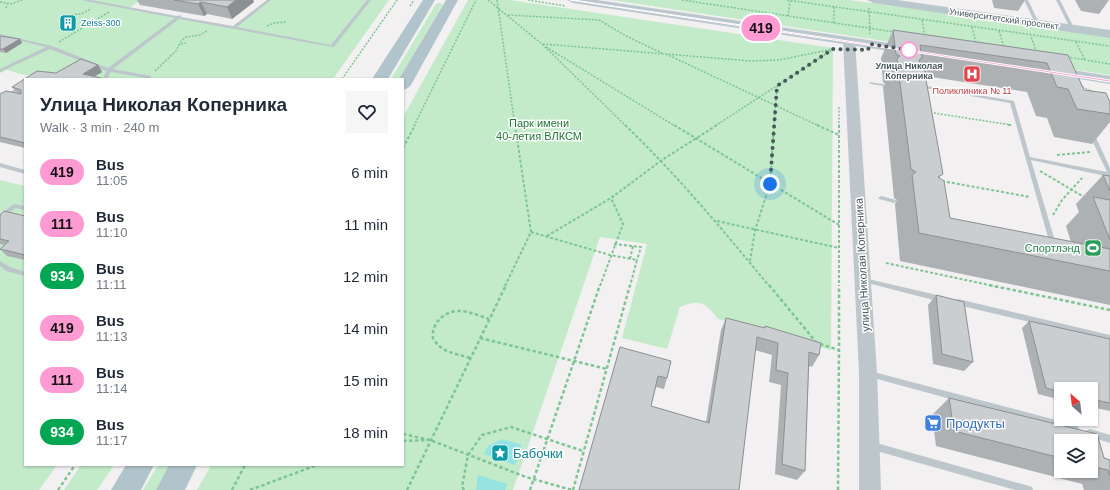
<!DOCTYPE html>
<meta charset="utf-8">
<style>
:root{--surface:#fff;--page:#f6f6f7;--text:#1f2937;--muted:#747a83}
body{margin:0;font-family:Arial,sans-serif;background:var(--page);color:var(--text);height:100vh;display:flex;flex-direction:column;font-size:15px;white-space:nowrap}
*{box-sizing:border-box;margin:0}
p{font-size:13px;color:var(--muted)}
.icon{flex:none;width:22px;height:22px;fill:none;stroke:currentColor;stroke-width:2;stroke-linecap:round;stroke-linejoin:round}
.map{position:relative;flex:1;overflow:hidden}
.panel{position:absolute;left:24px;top:78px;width:380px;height:388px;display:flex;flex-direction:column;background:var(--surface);border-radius:0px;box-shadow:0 1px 3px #0004}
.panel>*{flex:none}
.badge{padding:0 8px;border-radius:13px;font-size:14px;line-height:26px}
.needle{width:26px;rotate:332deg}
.tools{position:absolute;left:1054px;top:382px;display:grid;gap:8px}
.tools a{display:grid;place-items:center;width:44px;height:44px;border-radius:0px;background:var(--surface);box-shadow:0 1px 3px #0004;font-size:20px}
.you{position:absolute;width:20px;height:20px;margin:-10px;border:3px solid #fff;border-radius:50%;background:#1a73e8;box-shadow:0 0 0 6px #1a73e833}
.map>.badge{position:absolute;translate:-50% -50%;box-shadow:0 0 0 2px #fff}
.round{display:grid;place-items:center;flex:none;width:42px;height:42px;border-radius:0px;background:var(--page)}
.head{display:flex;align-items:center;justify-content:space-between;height:68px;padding:0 16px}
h1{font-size:19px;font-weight:800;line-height:30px}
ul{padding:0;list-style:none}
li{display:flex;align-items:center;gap:12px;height:52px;padding:0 16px}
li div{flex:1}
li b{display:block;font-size:15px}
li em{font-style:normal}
li .badge{min-width:44px;font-weight:700;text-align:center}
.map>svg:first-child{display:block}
</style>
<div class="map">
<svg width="1110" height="490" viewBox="0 0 1110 490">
<rect width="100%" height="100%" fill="#f2f0f0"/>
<path fill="#c3ebca" d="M 0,0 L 141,0 L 128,9 L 234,27 L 269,0 L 389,0 L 333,79 L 107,79 L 24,75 L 7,70 L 0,73 Z
M 468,0 L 510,0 L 833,48 L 831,350 L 718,319 C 705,302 700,299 680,307 L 667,349 L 622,338 L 647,244 L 600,237 L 513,490 L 197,490 L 211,465 L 403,465 L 403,117 Z
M 612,0 L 849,0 L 1110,36 L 1110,75 Z
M 439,3 L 443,4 L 399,79 L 391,79 L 436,4 Z
M 0,180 L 25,186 L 25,465 L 57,465 L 39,490 L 0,490 Z
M 81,465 L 111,465 L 113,467 L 97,490 L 64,490 Z
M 158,465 L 173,465 L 159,490 L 143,490 Z"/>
<path fill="#95e3e2" d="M 502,439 L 522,445 L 515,465 L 484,454 L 488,446 Z
M 478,475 L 507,484 L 505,490 L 476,490 Z"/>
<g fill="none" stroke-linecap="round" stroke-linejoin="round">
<path stroke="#7ec593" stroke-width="1.5" stroke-dasharray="2 1.5" stroke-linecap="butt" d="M 488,0 L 542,44 L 626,126
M 497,0 L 515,126
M 528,0 L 565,6
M 682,0 L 895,32
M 787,0 L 1110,46
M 0,2 L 11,4 L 22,0
M 410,6 L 414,0
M 834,7 L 834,23
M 6,8 L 7,4
M 869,8 L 870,34
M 508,15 L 599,20 L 626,36 L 662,53
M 788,16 L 790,1
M 67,19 L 69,15 L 81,14 L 91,9
M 922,20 L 925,36
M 267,26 L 274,23 L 286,22
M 972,27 L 976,43
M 999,31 L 1004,47
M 1030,34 L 1037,53
M 59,42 L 109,12
M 1076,42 L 1085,60
M 181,44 L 186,43
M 543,44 L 751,61 L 779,60 L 833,49
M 546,47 L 675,126
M 666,54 L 819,126
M 1067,57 L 1110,64
M 155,71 L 176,51 L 181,41 L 186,37 L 200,35 L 207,31
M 342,79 L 397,0
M 1082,87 L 1094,92
M 839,107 L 839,126
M 934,113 L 1011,125
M 414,126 L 476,0
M 715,126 L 832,50
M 774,126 L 777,86"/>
<path stroke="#7ec593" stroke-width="2" stroke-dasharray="3 2" stroke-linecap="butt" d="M 625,125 C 677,175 723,230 769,286
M 674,125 L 839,225
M 817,125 L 839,135
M 839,125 L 839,286
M 1008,125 L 1011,125
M 403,148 L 415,125
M 1057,155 L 1090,152
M 1040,171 L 1084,197
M 942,181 L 1030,197
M 1053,215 L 1062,200 L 1082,178
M 717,221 L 839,248
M 531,232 L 610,255 L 637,260 L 630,286
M 547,236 L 611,198 L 662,160 L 717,125
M 614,244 L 641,247 L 637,260
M 630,259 L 633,246
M 750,261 L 755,230 L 770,184 L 774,125
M 886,263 L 994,286
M 505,286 L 531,232 L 515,125
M 600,286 L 623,224 L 611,198"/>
<path stroke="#7ec593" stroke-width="2.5" stroke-dasharray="3.5 2.5" stroke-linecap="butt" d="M 769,285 L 816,342
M 989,285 L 1110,310
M 480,338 L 607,369
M 820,344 L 839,350 L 839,285
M 470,358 C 455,353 441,353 433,338 C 431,322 446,310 461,311 C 471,312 480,316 489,319
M 403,434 L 430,440 L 526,477 L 572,490
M 403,441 L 428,440
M 58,490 L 75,465
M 232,490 L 245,465
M 250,490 L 317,465
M 407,490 L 506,285
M 464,490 L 462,487 L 468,455 L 482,435 L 511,427 L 583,451
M 530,490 L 600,285
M 573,490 L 630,285
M 838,490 L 839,350"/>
<path fill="#bdc7cb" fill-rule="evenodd" d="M 83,0 L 91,0 L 177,16 L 181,15 L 181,17 L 233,26 L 267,0 L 271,0 L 237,27 L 331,45 L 367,0 L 371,0 L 334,47 L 332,47 L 179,19 L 113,69 L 151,76 L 151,77 L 150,79 L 146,79 L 146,78 L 111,72 L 107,79 L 103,79 L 106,71 L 50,49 L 0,72 L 0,69 L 46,47 L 0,36 L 0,34 L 52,46 L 108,68 L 175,18 L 85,1 Z
M 1024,0 L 1028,0 L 1039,23 L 1038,24 L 1035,23 Z
M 1056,0 L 1060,0 L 1074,28 L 1073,29 L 1070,28 Z
M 869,82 L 883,84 L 885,85 L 883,86 L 871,84 L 869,83 Z
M 25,84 L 25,87 L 10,95 L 8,95 L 6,94 Z
M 920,85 L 1014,101 L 1030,157 L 1107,172 L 1089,134 L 1092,132 L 1094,133 L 1110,168 L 1110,177 L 1031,160 L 1060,258 L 1059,260 L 1057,260 L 938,235 L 920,86 ZM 925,88 L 1010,103 L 1053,255 L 943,231 Z
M 0,163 L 25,170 L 25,174 L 0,167 Z
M 881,196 L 896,200 L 897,201 L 894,203 L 879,199 L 878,198 Z
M 14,204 L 25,206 L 25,210 L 15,208 L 2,219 L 0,220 L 0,215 L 12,205 Z
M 0,261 L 10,267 L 25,272 L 25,276 L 6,271 L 0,266 Z
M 862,278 L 864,278 L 941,296 L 943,297 L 944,299 L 943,301 L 941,302 L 864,282 L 862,282 L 861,280 Z
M 958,299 L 1110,335 L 1110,341 L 958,305 L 956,304 L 955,302 L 956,300 Z
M 870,371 L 1075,425 L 1078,426 L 1079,429 L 1078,432 L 1075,433 L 870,377 L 867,376 L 866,374 L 867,372 Z
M 1090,429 L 1110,435 L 1110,443 L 1087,436 L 1086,433 L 1087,430 Z
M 873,442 L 1029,486 L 1032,487 L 1033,490 L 1015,490 L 873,450 L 870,449 L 869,446 L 870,443 Z"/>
<path fill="#bdc7cb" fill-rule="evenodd" d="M 849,38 L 855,41 L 877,373 L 881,490 L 859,490 L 859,373 L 843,41 Z"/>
<path fill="#bac7cc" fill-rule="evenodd" d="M 567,0 L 597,0 L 909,46 L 915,50 L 909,54 L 573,3 Z
M 867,0 L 897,0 L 1110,30 L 1110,38 L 873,3 Z
M 1053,67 L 1110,76 L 1110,84 L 1048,74 L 1046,71 L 1048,68 Z"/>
<path fill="#b2c4cb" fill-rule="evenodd" d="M 423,0 L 435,0 L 388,79 L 372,79 Z
M 446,0 L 458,0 L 411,85 L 408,88 L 403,90 L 403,79 L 399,79 Z
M 126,465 L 154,465 L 141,490 L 111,490 Z
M 169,465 L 197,465 L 185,490 L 156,490 Z"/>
</g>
<path fill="#aeb1b4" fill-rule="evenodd" d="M 137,0 L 253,0 L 254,2 L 232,19 L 207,14 L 204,16 L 140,5 Z
M 992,0 L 1025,0 L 1018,11 L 994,8 Z
M 1075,0 L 1109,0 L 1099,14 L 1081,11 Z
M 893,30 L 1068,55 L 1084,90 L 1110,102 L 1110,122 L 1092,144 L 1054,137 L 1047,118 L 1036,116 L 1027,92 L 925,76 L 940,178 L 950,218 L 1071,242 L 1066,226 L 1079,212 L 1076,204 L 1103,175 L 1110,176 L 1110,305 L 900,261 L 895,204 L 897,200 L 894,198 L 883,87 L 885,84 L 883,82 L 881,58 Z
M 0,36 L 20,39 L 22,43 L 6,53 L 0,52 Z
M 81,59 L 98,65 L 102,72 L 94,77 L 105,79 L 25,79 L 25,148 L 0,142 L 0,94 L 6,91 L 17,93 L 12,87 L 37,71 L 56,73 Z
M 0,215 L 25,216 L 25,260 L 7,256 L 0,249 L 4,245 L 0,244 Z
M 936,295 L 973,362 L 964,371 L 933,364 L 928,305 Z
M 726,318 L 764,328 L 765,326 L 819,355 L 812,367 L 809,366 L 805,471 L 797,480 L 775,474 L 781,385 L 769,382 L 772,355 L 755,350 L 739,490 L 579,490 L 620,347 L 667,378 L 664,389 L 656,387 L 651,406 L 706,422 L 721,330 Z
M 1029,321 L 1110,339 L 1110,411 L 1091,407 L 1091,389 L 1061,389 L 1061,400 L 1038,394 L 1022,328 Z
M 949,398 L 1097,434 L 1104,458 L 1110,460 L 1110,490 L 1084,490 L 1082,484 L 936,446 L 932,415 ZM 1061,441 L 1091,441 L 1091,471 L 1061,471 Z"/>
<path fill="#8d9092" d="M 236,0 L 253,0 L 254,2 L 232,19 L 227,7 Z
M 201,2 L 207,14 L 204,16 L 198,4 Z
M 20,39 L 22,43 L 6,53 L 3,49 Z
M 98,65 L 102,72 L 90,79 L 83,74 Z"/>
<path fill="#caced1" stroke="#8d9092" d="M 174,0 L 236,0 L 227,7 L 201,2 L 198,4 Z
M 893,30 L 1068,55 L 1084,90 L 1106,93 L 1110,102 L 1110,114 L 1077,109 L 1068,89 L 1057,87 L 1047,63 L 920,45 L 922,58 L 920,59 L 919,62 L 923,63 L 943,174 L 938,177 L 944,181 L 950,218 L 1110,249 L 1110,271 L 919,233 L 912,175 L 916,172 L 911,169 L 897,59 L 900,56 L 896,54 Z
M 0,36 L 20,39 L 3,49 L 0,49 Z
M 81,59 L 98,65 L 83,74 L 105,79 L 25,79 L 25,143 L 0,137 L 0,94 L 6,91 L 21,94 L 21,90 L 12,87 L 37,71 L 56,73 Z
M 1103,175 L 1110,176 L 1110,191 Z
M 1093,197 L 1110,200 L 1110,240 Z
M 4,211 L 25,216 L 25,255 L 0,249 L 9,241 L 0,239 L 0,215 Z
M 936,295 L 964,302 L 973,362 L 942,354 Z
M 726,318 L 765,328 L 765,326 L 821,343 L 819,355 L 809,352 L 805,471 L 782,464 L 788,373 L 776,370 L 778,343 L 757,337 L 739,490 L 579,490 L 620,347 L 671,361 L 667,378 L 658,376 L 651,406 L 709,423 Z
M 1029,321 L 1110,339 L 1110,403 L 1091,399 L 1091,389 L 1061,389 L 1061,392 L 1046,388 Z
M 949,398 L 1097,434 L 1104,458 L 1110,460 L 1110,476 L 1108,470 L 1091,466 L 1091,441 L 1061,441 L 1061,458 L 954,431 Z"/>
<path fill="#ff9ad2" stroke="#fff" d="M 570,0 L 573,0 L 1110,80 L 1110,82 Z"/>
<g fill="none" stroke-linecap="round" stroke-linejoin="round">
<path stroke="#49575b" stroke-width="4" stroke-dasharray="0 7.2" d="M 770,184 L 777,86 L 833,49 L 868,50 L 870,44 L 909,50"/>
</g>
<defs>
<symbol id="building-square" viewBox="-11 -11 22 22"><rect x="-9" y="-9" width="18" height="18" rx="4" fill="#0f9aa8" stroke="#fff"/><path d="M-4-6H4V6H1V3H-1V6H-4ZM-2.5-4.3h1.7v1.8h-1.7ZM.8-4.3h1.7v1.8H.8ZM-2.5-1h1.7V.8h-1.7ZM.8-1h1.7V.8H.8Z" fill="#fff"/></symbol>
<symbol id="hospital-square" viewBox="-11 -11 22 22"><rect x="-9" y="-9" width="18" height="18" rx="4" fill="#e0444e" stroke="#fff"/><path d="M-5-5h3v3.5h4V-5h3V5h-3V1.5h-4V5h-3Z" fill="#fff"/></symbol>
<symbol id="stadium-square" viewBox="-11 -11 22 22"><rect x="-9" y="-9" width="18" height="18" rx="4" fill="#2e9e5b" stroke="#fff"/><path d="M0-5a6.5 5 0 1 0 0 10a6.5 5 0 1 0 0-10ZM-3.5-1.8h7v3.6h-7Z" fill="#fff"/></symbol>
<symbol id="supermarket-square" viewBox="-11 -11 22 22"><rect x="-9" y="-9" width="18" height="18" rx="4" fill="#3f7fe0" stroke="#fff"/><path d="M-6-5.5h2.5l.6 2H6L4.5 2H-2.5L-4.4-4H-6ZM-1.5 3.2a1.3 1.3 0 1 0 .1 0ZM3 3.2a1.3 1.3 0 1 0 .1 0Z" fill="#fff"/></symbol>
<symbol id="sight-square" viewBox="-11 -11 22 22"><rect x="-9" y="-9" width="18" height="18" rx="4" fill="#0f9aa8" stroke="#fff"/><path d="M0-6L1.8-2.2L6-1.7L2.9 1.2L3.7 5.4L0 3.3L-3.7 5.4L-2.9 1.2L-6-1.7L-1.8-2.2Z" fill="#fff"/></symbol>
</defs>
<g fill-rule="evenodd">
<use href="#building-square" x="58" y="13" width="20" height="20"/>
<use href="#hospital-square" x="962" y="64" width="20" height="20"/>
<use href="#stadium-square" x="1083" y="238" width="20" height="20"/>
<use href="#supermarket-square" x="923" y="413" width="20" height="20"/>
<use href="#sight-square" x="490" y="443" width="20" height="20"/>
</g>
<circle fill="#fff" stroke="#ff9ad2" stroke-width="2" cx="909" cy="50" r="8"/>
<g text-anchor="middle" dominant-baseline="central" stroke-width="3" stroke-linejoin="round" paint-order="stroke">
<g font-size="9" fill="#49575b" stroke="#fff">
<text transform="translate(1004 19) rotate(8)">Университетский проспект</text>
</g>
<g font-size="9" fill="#0d838f" stroke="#fff" text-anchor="start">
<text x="81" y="23">Zeiss-300</text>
</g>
<g font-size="9" font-weight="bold" fill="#49575b" stroke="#fff">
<text x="909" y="66">Улица Николая<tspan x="909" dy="10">Коперника</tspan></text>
</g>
<g font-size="9" fill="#be3a42" stroke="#fff">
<text x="972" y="91">Поликлиника № 11</text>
</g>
<g font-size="11" fill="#217639" stroke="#fff">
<text x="539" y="123">Парк имени<tspan x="539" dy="13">40-летия ВЛКСМ</tspan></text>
</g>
<g font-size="11" fill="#27864d" stroke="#fff" text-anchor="end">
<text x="1080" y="248">Спортлэнд</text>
</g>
<g font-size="11" fill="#49575b" stroke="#fff">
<text transform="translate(862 265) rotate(-93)">улица Николая Коперника</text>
</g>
<g font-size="13" fill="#366cbe" stroke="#fff" text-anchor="start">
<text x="946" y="423">Продукты</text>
</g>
<g font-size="13" fill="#0d838f" stroke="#fff" text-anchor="start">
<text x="513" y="453">Бабочки</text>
</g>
</g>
</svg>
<div class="tools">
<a><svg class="needle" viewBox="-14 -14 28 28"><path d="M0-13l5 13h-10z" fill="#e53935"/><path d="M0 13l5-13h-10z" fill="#747a83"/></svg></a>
<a><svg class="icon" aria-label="layers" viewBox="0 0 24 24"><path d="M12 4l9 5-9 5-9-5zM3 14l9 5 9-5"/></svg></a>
</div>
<div class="you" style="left:770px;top:184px"></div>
<b class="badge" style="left:761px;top:28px;background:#ff9ad2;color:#111">419</b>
<section class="panel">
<div class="head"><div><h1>Улица Николая Коперника</h1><p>Walk · 3 min · 240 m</p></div><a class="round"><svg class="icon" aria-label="heart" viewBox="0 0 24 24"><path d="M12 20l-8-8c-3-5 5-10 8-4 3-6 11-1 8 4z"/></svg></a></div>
<ul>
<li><span class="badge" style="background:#ff9ad2;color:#111">419</span><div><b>Bus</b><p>11:05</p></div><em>6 min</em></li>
<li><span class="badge" style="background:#ff9ad2;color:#111">111</span><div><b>Bus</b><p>11:10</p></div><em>11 min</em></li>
<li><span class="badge" style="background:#00a651;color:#fff">934</span><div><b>Bus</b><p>11:11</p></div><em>12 min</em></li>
<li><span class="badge" style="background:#ff9ad2;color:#111">419</span><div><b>Bus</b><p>11:13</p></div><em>14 min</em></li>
<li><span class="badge" style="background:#ff9ad2;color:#111">111</span><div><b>Bus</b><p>11:14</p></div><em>15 min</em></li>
<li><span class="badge" style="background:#00a651;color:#fff">934</span><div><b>Bus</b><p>11:17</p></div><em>18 min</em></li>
</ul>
</section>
</div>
